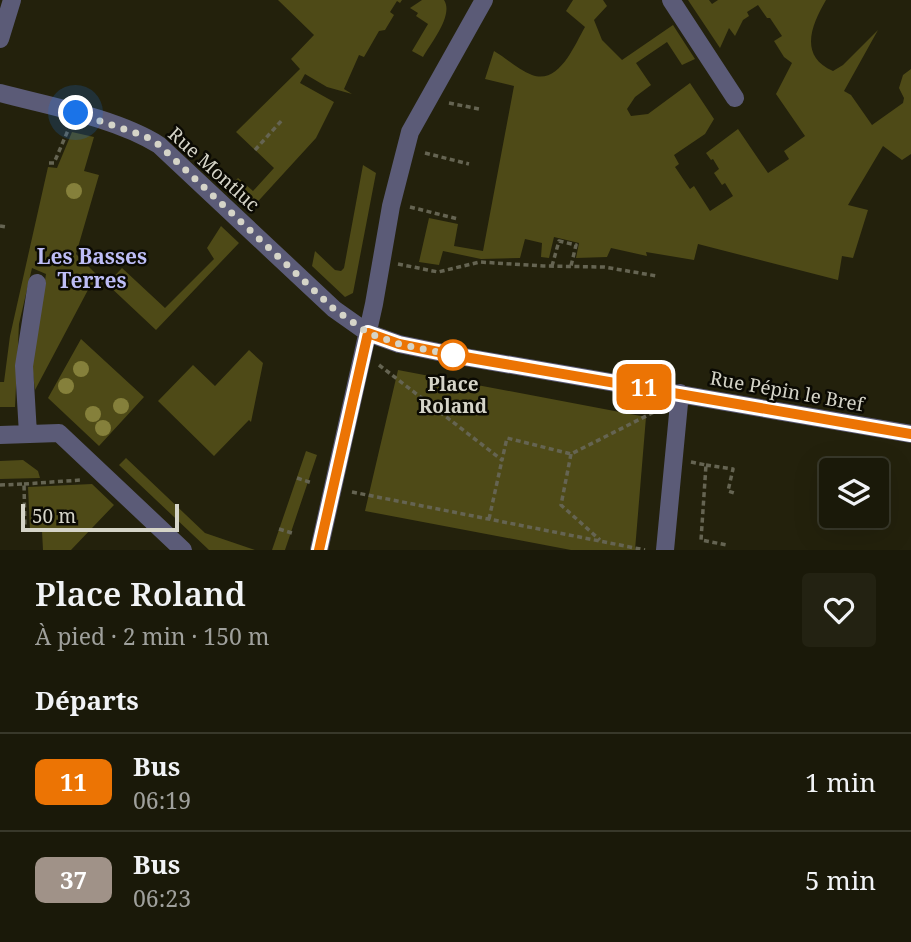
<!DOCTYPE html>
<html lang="fr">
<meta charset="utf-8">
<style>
:root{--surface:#1a1909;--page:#232212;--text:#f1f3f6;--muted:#9fa09c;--line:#38382a}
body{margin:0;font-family:"Noto Serif",serif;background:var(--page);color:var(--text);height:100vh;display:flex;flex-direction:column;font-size:26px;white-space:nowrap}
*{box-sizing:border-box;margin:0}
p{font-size:23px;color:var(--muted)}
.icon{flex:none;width:38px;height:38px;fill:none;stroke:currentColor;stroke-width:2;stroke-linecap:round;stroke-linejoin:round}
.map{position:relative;height:550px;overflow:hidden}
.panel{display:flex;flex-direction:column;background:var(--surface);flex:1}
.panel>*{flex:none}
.badge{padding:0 14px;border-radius:10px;font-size:24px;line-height:46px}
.fabs{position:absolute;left:819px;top:458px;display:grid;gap:14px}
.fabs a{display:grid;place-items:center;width:70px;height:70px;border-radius:7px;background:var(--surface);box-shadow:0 7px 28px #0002,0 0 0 2px var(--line);font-size:35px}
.scale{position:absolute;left:21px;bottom:18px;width:158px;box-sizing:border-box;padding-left:7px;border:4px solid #d5d4c8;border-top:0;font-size:19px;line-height:24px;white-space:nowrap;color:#d5d4c8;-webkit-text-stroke:5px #0b0a03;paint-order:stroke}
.you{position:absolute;width:35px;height:35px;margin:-18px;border:5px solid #fff;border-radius:50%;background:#1a73e8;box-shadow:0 0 0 10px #1a73e833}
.map>.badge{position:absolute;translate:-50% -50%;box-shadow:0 0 0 4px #fff}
h2{padding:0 35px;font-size:26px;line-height:63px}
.round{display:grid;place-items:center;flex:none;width:74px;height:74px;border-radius:7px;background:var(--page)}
.head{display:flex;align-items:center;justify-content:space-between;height:119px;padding:0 35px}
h1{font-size:33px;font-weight:600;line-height:52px}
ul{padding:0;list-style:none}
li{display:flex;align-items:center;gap:21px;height:98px;padding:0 35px;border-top:2px solid var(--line)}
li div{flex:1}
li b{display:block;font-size:26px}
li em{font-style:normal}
li .badge{min-width:77px;font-weight:700;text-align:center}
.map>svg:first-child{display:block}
</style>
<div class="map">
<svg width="911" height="550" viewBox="0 0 911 550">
<rect width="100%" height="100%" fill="#23210c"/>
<path fill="#4e4a17" d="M 278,0 L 402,0 L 400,3 L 397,1 L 390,12 L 394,15 L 385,30 L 379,31 L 364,57 L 359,55 L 344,89 L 352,94 L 327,87 L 305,74 L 300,83 L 334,102 L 316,138 L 252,208 L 229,187 L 238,178 L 253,191 L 274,168 L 236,132 L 300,69 L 291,59 L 314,35 Z
M 422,0 L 444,0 C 454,15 431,43 423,57 L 412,51 L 428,24 L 416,16 L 418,13 L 410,8 Z
M 573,0 L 603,0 L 607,6 L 594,20 L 602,40 L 622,60 L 673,25 L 695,59 L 682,65 L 667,42 L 636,63 L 651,85 L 635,97 L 627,109 L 631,116 L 648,114 L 690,83 L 714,119 L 705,134 L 674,155 L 679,164 L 675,167 L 690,189 L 694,186 L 710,211 L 733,196 L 725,183 L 722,185 L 714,173 L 719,169 L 713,159 L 711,160 L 706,153 L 738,129 L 768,173 L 789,159 L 784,151 L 805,136 L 776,94 L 792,63 L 784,57 L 774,41 L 782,36 L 770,18 L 767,18 L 758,5 L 747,12 L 749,16 L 743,20 L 735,36 L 729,28 L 720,48 L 688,0 L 709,0 L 712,4 L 718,0 L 826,0 C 812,24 798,56 833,71 L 843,65 L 878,30 L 844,91 L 851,95 L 872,125 L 903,103 L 904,98 L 899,88 L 903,75 L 911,69 L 911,154 L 902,160 L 883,146 L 848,205 L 868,210 L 853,258 L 842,256 L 838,280 L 698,244 L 694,260 L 646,252 L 647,256 L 611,248 L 607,257 L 576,258 L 579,243 L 554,237 L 549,258 L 541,257 L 542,243 L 525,239 L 520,258 L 481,259 L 443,251 L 439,265 L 419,262 L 429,218 L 458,224 L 454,246 L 483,251 L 514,86 L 485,79 L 494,51 C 506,58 519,70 532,75 C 559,85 574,46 585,27 L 566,11 Z
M 72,132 L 94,137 L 84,171 L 99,175 L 76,254 L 104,282 L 89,288 L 35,390 L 32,366 L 46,274 L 32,268 L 19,324 L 15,407 L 0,407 L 0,382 L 4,382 L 10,336 L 48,167 L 57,168 Z
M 363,165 L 376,173 L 353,293 L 345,297 L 312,266 L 315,251 L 335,270 L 341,271 L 344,268 Z
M 221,226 L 239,243 L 156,330 L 107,284 L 122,268 L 165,308 L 214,259 L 207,248 Z
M 81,339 L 144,397 L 99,446 L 48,398 Z
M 249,350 L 263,363 L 251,422 L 249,420 L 214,456 L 158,401 L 193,365 L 215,386 Z
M 398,370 L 646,417 L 635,550 L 571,550 L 365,511 Z
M 306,451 L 317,455 L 285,550 L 272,550 Z
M 126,458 L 205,533 L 255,550 L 209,550 L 119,465 Z
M 23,460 L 38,471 L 40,478 L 0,479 L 0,461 Z
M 92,484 L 114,505 L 71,550 L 43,550 L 42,531 L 30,530 L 28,487 Z"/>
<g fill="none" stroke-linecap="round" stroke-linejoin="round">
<path stroke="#656452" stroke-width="3.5" stroke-dasharray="5 3.5" stroke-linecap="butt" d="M 449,103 L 479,109
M 255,150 L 283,119
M 425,153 L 469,164
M 49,163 L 54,163 L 69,128
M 410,207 L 458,219
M 0,226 L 6,227
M 398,264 L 438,272 L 480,262 L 543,266 L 604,267 L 657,276
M 552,266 L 559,241 L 576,245 L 571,266
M 379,365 L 502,460 L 507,438 L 571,454 L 658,410
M 571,454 L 561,505 L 600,540
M 691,462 L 706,465 L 701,540 L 727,545
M 706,465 L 733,469 L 728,491 L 737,494
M 297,478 L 312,483
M 24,484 L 81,480
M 0,485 L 24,484 L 25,529
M 352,492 L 645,550
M 489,519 L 502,460
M 279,529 L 295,534"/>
<path stroke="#5b5b77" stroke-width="18" d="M 671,0 L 735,98
M 0,39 L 12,0
M 0,93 C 49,106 116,118 159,145 L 334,309 L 368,333 L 399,344 L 453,355 L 911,434
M 28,434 L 24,366 L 37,283
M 0,435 L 59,433 L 183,550
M 319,550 L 374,304 L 391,206 L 410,132 L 484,0
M 665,550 L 680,393"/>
</g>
<g fill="#85803b">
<circle cx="74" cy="191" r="8"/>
<circle cx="81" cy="369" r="8"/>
<circle cx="66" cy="386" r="8"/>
<circle cx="121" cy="406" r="8"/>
<circle cx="93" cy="414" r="8"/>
<circle cx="103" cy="428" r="8"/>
</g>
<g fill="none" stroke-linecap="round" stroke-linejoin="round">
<defs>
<path id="line" d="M 319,550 L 368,333 L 399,344 L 453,355 L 911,434"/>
</defs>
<use href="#line" stroke="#fff" stroke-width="16"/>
<use href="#line" stroke="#ec7404" stroke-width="10"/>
<path stroke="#d5d4c8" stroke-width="7" stroke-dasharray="0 12.6" d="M 76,113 L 145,136 L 159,145 L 334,309 L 354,323 L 368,333 L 399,344 L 453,355"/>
</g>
<circle fill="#fff" stroke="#ec7404" stroke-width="3.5" cx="453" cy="355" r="14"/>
<g text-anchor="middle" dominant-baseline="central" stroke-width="5" stroke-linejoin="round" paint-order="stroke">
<g font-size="19" fill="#d5d4c8" stroke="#0b0a03">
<text transform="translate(214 169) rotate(42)">Rue Montluc</text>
<text transform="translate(787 391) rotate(10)">Rue Pépin le Bref</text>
</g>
<g font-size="19" font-weight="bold" fill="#d5d4c8" stroke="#0b0a03">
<text x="453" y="384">Place<tspan x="453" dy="22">Roland</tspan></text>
</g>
<g font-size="21" font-weight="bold" fill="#bdbdf6" stroke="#0b0a03">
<text x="92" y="256">Les Basses<tspan x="92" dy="24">Terres</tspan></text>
</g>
</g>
</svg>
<div class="fabs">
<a><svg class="icon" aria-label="layers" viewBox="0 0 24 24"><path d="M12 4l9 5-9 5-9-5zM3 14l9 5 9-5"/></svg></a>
</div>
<div class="scale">50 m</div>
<div class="you" style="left:76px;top:113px"></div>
<b class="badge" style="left:644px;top:387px;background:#ec7404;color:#fff">11</b>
</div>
<section class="panel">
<div class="head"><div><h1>Place Roland</h1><p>À pied · 2 min · 150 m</p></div><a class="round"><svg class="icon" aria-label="heart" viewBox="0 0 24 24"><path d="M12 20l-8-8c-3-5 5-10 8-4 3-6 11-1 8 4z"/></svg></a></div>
<h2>Départs</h2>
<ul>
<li><span class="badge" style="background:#ec7404;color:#fff">11</span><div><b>Bus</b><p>06:19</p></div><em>1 min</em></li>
<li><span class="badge" style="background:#a09288;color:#fff">37</span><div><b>Bus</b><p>06:23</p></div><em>5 min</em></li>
</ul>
</section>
